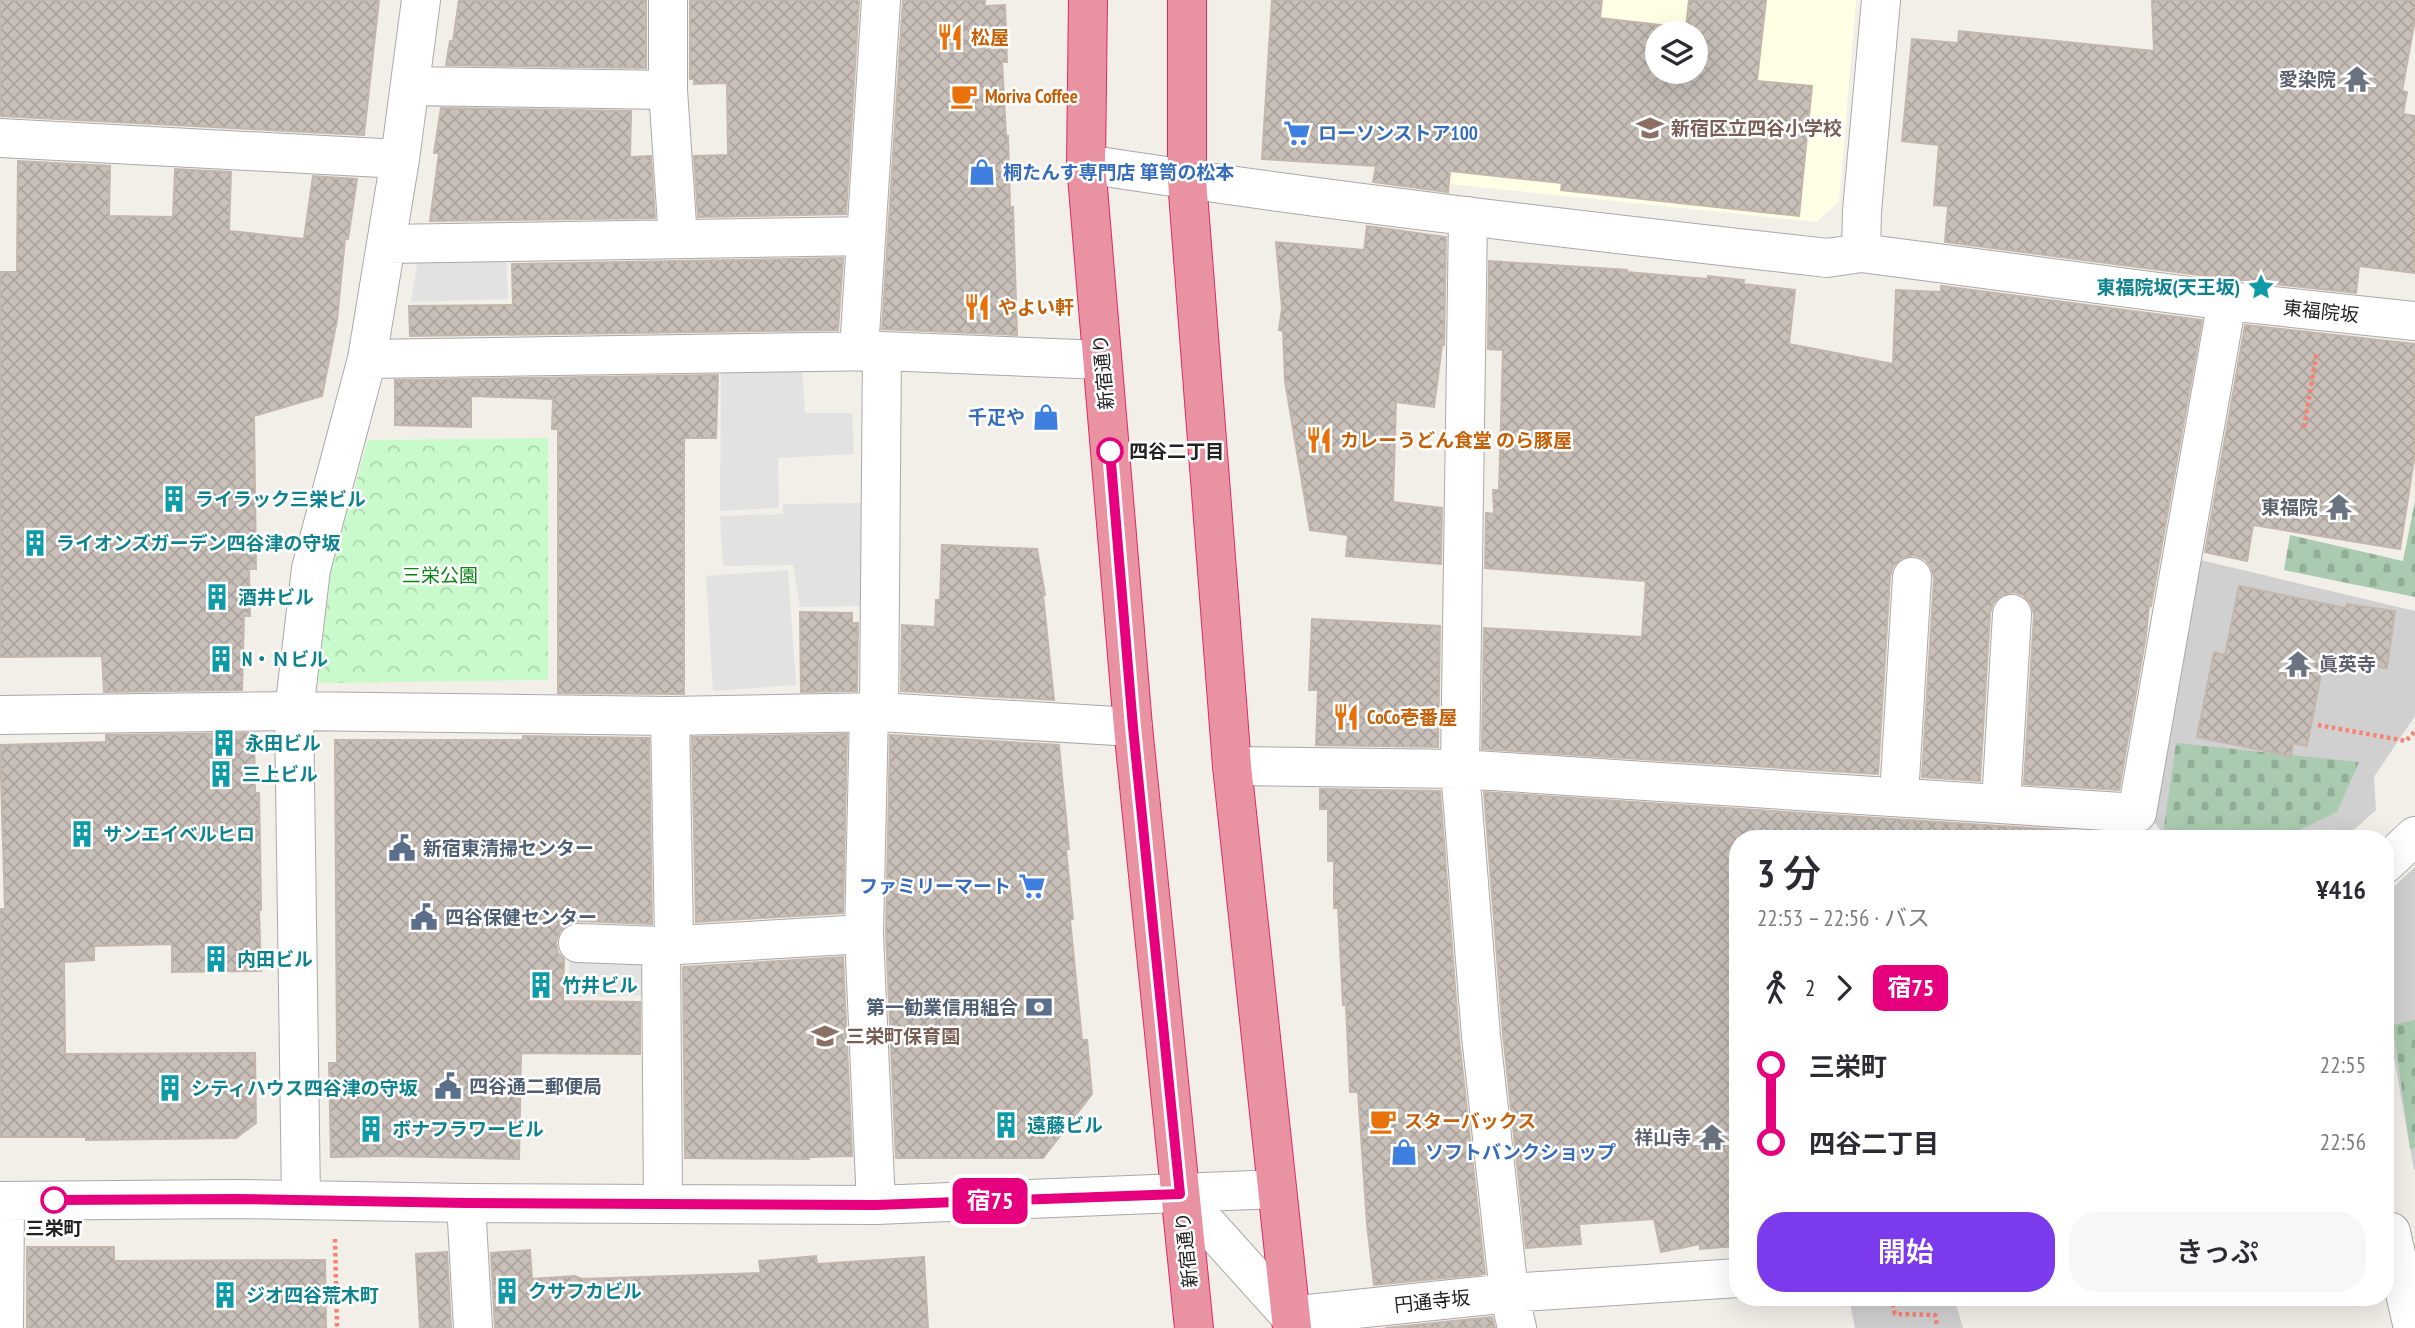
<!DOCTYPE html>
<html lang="ja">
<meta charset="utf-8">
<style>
:root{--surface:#fff;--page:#f7f7f7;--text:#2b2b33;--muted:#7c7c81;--accent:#7c3aed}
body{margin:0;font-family:"PT Sans Narrow","Noto Sans JP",sans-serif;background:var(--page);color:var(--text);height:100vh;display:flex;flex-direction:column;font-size:26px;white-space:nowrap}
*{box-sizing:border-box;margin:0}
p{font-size:23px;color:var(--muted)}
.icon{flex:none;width:38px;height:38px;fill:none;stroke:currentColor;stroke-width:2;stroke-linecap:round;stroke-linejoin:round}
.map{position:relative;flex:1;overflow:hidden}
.drawer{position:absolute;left:1729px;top:830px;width:665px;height:476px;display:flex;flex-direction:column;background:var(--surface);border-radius:28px;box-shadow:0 7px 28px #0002}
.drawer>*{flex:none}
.badge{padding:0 14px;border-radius:10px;font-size:24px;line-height:46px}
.buttons{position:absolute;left:1645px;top:21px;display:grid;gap:14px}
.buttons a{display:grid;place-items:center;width:63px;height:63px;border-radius:50%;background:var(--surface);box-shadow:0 7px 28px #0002;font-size:35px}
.map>.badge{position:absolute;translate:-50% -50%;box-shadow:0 0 0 4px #fff}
.legs{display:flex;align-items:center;gap:10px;height:77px;padding:0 28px;font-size:23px}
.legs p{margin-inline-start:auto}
.head{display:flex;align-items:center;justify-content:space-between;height:119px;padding:0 28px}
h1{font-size:38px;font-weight:600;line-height:52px}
.primary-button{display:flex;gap:14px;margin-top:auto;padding:14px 28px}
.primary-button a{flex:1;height:80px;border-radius:28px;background:var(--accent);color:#fff;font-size:28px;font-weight:600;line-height:80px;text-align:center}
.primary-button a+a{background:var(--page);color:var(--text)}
ul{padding:0 28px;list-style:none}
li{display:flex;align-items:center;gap:24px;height:77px;font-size:26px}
li i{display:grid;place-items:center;width:10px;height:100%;margin:0 9px;background:currentColor}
li i::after{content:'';width:18px;height:18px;margin:-9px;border:5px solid;border-radius:50%;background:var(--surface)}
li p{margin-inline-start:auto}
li:first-child i{background:linear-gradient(#0000 50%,currentColor 0)}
li:last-child i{background:linear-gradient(currentColor 50%,#0000 0)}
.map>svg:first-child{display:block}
</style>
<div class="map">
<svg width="2415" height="1328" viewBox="0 0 2415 1328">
<defs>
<pattern id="cemetery-stones" width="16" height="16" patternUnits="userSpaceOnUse" patternTransform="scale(1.75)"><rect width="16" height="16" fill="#aacbaf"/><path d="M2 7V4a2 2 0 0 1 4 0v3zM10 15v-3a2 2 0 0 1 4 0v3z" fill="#92ae96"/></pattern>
<pattern id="park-crowns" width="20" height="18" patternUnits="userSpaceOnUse" patternTransform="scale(1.75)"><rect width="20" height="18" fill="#c8facc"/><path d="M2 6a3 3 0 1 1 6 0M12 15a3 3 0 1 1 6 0" fill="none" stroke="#acd6af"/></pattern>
<pattern id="building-cross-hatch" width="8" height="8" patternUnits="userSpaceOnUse" patternTransform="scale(1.75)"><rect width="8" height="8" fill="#c7bfb8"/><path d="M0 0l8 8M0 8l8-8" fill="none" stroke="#aba49e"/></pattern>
</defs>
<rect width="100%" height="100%" fill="#f2efe9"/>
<path fill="#ffffe5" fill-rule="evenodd" d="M 1467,0 L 1856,0 L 1839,202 L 1816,222 L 1450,184 ZM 1657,33 L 1696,33 L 1696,72 L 1657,72 Z"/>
<path fill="#d0d0d0" d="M 2200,560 L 2415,611 L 2415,716 L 2374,777 L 2376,810 L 2345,838 L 2167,838 L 2154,822 Z
M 2415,867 L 2415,1170 L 2414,1170 L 2385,1007 L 2385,895 Z
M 1856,1297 L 1954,1297 L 1963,1328 L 1855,1328 L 1850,1304 Z"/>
<path fill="url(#cemetery-stones)" d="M 2415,501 L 2415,597 L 2284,570 L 2290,535 L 2403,561 Z
M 2176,743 L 2359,762 L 2337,812 L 2283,838 L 2201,838 L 2163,834 Z
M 2415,1020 L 2415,1148 L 2410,1149 L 2393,1025 Z"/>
<path fill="url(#park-crowns)" d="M 548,438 L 548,680 L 318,683 L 331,571 L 368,440 Z"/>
<path fill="#e2e2e2" d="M 506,254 L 508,299 L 411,302 L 418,258 Z
M 802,368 L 805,413 L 852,413 L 854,454 L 778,458 L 779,508 L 720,511 L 721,373 Z
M 867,503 L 869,606 L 800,607 L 793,565 L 723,566 L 720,516 L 783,514 L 783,504 Z
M 788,570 L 796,685 L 713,691 L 706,576 Z
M 570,954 L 655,954 L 651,995 L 568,998 Z"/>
<path fill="url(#building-cross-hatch)" stroke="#c4b6ab" stroke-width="2" fill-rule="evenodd" d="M 0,0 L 379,0 L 364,135 L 0,116 Z
M 459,0 L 646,0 L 646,68 L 446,65 L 450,41 L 453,41 Z
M 690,0 L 859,0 L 846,214 L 698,217 L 694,156 L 728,155 L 727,83 L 694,84 L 694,79 L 690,79 Z
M 903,0 L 985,0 L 985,6 L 1005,5 L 1007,62 L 1002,62 L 1006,136 L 1008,136 L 1010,207 L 1013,207 L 1017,335 L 882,329 Z
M 1272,0 L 1602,0 L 1600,18 L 1686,28 L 1689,0 L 1766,0 L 1757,81 L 1812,86 L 1799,216 L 1561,190 L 1562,183 L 1450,171 L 1448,192 L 1373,182 L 1376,166 L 1262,159 ZM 1657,33 L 1696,33 L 1696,72 L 1657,72 Z
M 2152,0 L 2415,0 L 2415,19 L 2402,91 L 2407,92 L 2403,114 L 2415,116 L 2415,273 L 2359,266 L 2356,293 L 2230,279 L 1945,242 L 1948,206 L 1934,205 L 1939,145 L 1902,141 L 1912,39 L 1958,43 L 1959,31 L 2154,51 Z
M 441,108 L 631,111 L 630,157 L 651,156 L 655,218 L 430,221 L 439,153 L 434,153 Z
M 18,161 L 110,166 L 109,216 L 173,217 L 175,169 L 231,172 L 229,231 L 304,239 L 313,176 L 357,179 L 348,239 L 345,239 L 337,320 L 322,396 L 254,416 L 256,569 L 249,569 L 250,616 L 244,616 L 242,690 L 104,692 L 102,656 L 0,657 L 0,272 L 17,272 Z
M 1367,226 L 1446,237 L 1444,345 L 1442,345 L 1434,407 L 1396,402 L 1393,502 L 1442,508 L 1441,564 L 1346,556 L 1348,535 L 1310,530 L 1285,381 L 1283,331 L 1279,330 L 1282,308 L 1276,242 L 1364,250 Z
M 843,258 L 838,330 L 410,336 L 409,306 L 513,305 L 512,264 Z
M 1489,261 L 1627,270 L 1626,272 L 1708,279 L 1708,276 L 1744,280 L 1743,284 L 1795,290 L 1789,344 L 1893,364 L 1896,290 L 1941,292 L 1941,286 L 2202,320 L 2151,606 L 2149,605 L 2146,635 L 2119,790 L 2024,784 L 2034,615 L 2031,604 L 2023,595 L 2014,592 L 2002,595 L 1993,603 L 1990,613 L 1980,781 L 1922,777 L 1934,578 L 1931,567 L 1925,559 L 1914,555 L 1902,558 L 1893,566 L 1890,576 L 1878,774 L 1482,749 L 1484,628 L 1642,637 L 1646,581 L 1485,568 L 1486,513 L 1494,514 L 1493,490 L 1499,490 L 1503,350 L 1488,349 Z
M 2245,325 L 2415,344 L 2415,453 L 2400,549 L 2253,525 L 2247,561 L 2205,552 Z
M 718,375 L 716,438 L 684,438 L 684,694 L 558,693 L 558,429 L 552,429 L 553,399 L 471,396 L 471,427 L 395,425 L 395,380 Z
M 942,545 L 1037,549 L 1045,595 L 1043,595 L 1054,700 L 901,691 L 902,625 L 935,627 L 936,600 L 940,600 Z
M 2239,586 L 2346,608 L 2347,604 L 2395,611 L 2387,668 L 2324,659 L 2307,746 L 2293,743 L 2291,756 L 2197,737 L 2214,652 L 2225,655 Z
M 800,612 L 852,613 L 852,623 L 858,623 L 857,691 L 801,692 Z
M 1312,619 L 1440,626 L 1438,747 L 1316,745 L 1318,690 L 1309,690 Z
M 254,733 L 255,793 L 259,793 L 260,842 L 261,910 L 259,910 L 261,971 L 172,972 L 172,944 L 94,946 L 94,960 L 64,962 L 65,1054 L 255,1053 L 256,1123 L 236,1138 L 86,1140 L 86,1137 L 0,1137 L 0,909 L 5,909 L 0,745 L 106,742 L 106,735 Z
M 847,734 L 843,913 L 696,922 L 692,737 Z
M 890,735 L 1059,745 L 1069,849 L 1066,849 L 1073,919 L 1070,919 L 1082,1040 L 1087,1040 L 1092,1094 L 1043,1158 L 896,1158 L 886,934 Z
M 523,736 L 649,738 L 652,924 L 578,921 L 567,924 L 560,931 L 556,943 L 558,953 L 564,959 L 563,1001 L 640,1002 L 640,1054 L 521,1053 L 519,1159 L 387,1156 L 331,1157 L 329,1063 L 337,1063 L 335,740 L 523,740 Z
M 1320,789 L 1440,791 L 1459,1038 L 1485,1274 L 1374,1285 L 1367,1224 L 1358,1092 L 1350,1092 L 1346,1005 L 1343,1005 L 1338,908 L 1334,908 L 1334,861 L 1328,861 L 1328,809 L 1320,809 Z
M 1484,792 L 2120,834 L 2120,838 L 1738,838 L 1738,1144 L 1728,1145 L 1736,1246 L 1700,1249 L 1700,1244 L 1661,1252 L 1654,1219 L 1579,1224 L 1581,1244 L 1526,1248 L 1503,1034 Z
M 843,957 L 852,1156 L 809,1157 L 809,1159 L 685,1158 L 683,967 Z
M 27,1247 L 114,1247 L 114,1261 L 325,1260 L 326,1328 L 27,1328 Z
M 530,1250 L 532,1279 L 575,1276 L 582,1279 L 761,1273 L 759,1261 L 816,1256 L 817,1264 L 924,1257 L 928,1328 L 495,1328 L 491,1253 Z
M 447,1252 L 451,1328 L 420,1328 L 416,1254 Z
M 1492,1317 L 1495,1328 L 1385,1328 Z"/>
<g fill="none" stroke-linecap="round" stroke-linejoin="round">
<defs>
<path id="minor" d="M 668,0 L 668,90 L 678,239
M 410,86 L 668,90
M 0,138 L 400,159
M 1086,164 C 1331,202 1579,230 1827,258 L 1861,253 L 2227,301 L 2415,321
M 1468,216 L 1460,769 L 1481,1036 L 1509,1293 L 1517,1328
M 387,244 L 866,236
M 1861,253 L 1862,211 L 1881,0
M 859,351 L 881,0
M 367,359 L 882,351 L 1102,360
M 879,712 L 882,351
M 0,715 L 294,711 L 670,716 L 879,712 L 1133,727
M 1232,766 L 1460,769 L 2137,813 L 2227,301
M 1899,797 L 1912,577
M 2001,804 L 2012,614
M 2385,864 L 2415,836
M 864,934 L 869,712
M 578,943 L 661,946 L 674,937 L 670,716
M 1180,1194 L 1290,1316 L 1509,1293 L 1738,1278
M 301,1199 L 294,711 L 311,569 L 367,359 L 400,159 L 421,0
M 0,1201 L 236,1199 L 466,1203 L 876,1205 L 1276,1189
M 466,1203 L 473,1328
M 663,1204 L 661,946 L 864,934 L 876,1205
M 2385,1232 L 2391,1232 L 2413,1328
M 4,1328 L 5,1201"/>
<path id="highway" d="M 1088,0 L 1086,164 L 1133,727 L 1194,1328
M 1187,0 L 1187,180 L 1232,766 L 1292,1328"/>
</defs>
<use href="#minor" stroke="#a9a9a9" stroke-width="40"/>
<use href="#highway" stroke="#dc2a67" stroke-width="40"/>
<path stroke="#fa8072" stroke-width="4.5" stroke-dasharray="3.5 3.5" stroke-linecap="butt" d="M 2304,427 L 2317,351
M 2318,725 L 2406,741 L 2415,731
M 1733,1153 L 1738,1195
M 335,1239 L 337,1328
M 1891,1297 L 1895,1314 L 1935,1315 L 1937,1326"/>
<use href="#minor" stroke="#fff" stroke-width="38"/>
<use href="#highway" stroke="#e892a2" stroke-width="38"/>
</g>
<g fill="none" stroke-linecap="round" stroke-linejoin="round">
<defs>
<path id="line-1" d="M 54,1200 L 236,1199 L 466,1203 L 876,1205 L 1180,1194 L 1133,727 L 1110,451"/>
</defs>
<use href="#line-1" stroke="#fff" stroke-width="16"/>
<use href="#line-1" stroke="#e6007e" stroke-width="10"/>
</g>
<defs>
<symbol id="restaurant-bare" viewBox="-9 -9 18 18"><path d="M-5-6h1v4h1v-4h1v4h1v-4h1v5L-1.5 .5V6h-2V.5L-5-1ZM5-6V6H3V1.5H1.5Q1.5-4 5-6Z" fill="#e8710a" stroke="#fff" stroke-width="2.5" paint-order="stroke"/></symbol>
<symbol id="temple-bare" viewBox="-9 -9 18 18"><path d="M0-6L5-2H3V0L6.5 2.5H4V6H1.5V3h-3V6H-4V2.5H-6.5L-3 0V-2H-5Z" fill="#6b7280" stroke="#fff" stroke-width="2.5" paint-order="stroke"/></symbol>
<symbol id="cafe-bare" viewBox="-9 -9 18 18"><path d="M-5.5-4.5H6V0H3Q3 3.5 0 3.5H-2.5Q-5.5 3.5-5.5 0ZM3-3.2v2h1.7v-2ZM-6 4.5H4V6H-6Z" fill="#e8710a" stroke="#fff" stroke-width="2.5" paint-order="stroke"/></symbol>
<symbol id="school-bare" viewBox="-9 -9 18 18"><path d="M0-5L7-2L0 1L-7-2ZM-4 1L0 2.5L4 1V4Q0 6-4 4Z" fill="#8d6e63" stroke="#fff" stroke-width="2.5" paint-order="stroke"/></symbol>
<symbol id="supermarket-bare" viewBox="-9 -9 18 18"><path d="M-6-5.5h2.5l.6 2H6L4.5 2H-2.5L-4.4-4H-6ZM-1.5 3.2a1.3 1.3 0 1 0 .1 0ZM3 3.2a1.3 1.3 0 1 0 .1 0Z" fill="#3f7fe0" stroke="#fff" stroke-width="2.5" paint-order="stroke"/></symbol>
<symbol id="shop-bare" viewBox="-9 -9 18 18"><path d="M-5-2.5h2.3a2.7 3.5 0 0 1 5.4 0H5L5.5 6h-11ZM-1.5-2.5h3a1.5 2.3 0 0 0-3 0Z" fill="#3f7fe0" stroke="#fff" stroke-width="2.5" paint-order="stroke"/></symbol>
<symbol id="sight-bare" viewBox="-9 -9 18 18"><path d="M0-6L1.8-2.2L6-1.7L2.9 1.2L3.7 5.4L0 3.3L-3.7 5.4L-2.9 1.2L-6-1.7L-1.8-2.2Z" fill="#0f9aa8" stroke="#fff" stroke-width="2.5" paint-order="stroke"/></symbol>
<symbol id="building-bare" viewBox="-9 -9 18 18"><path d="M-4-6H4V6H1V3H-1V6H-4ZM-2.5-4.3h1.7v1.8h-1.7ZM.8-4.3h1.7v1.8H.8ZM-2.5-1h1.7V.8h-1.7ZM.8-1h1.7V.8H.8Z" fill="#0f9aa8" stroke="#fff" stroke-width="2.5" paint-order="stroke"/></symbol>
<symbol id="civic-bare" viewBox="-9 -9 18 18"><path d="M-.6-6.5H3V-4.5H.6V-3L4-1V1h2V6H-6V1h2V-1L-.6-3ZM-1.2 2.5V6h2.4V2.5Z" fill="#5c6f8a" stroke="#fff" stroke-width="2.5" paint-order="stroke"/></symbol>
<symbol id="bank-bare" viewBox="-9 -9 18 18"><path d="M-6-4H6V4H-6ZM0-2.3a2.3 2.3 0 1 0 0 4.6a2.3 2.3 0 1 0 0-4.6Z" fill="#5c6f8a" stroke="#fff" stroke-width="2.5" paint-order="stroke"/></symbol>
</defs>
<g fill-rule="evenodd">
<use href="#restaurant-bare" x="931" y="18" width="38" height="38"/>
<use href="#temple-bare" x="2338" y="60" width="38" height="38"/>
<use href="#cafe-bare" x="945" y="77" width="38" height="38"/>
<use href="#school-bare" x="1631" y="109" width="38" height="38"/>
<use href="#supermarket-bare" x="1278" y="114" width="38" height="38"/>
<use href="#shop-bare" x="963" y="153" width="38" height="38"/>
<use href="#sight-bare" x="2242" y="268" width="38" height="38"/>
<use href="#restaurant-bare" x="958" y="288" width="38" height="38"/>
<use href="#shop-bare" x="1027" y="398" width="38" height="38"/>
<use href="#restaurant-bare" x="1300" y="421" width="38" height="38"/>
<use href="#building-bare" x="155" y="480" width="38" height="38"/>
<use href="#temple-bare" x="2320" y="488" width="38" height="38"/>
<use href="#building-bare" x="16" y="524" width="38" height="38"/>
<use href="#building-bare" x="198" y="578" width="38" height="38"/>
<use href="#building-bare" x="202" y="640" width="38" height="38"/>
<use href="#temple-bare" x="2279" y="645" width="38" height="38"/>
<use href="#restaurant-bare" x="1327" y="698" width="38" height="38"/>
<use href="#building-bare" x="205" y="724" width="38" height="38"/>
<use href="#building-bare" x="202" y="755" width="38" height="38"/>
<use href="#building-bare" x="63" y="815" width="38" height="38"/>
<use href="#civic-bare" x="383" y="829" width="38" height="38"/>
<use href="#supermarket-bare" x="1013" y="867" width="38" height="38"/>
<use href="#civic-bare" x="405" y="898" width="38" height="38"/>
<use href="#building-bare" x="197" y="940" width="38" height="38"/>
<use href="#building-bare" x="522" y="966" width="38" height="38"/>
<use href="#bank-bare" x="1020" y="988" width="38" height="38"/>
<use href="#school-bare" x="806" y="1017" width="38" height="38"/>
<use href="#civic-bare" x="429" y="1067" width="38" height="38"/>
<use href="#building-bare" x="151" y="1069" width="38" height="38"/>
<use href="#cafe-bare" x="1364" y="1102" width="38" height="38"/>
<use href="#building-bare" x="987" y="1106" width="38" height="38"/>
<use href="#building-bare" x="352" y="1110" width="38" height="38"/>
<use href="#temple-bare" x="1693" y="1118" width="38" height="38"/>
<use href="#shop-bare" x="1385" y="1133" width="38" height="38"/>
<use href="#building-bare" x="488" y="1272" width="38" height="38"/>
<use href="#building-bare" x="206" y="1276" width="38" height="38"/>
</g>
<g fill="#fff" stroke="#e6007e" stroke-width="3.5">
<circle cx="1110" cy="451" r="12"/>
<circle cx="54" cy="1200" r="12"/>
</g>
<g text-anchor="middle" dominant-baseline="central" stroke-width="5" stroke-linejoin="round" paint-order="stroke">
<g font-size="19" font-weight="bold" fill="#c56008" stroke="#fff" text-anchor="start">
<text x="971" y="37">松屋</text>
<text x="985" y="96">Moriva Coffee</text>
<text x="998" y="307">やよい軒</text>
<text x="1340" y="440">カレーうどん食堂 のら豚屋</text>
<text x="1367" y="717">CoCo壱番屋</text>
<text x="1404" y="1121">スターバックス</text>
</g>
<g font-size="19" font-weight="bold" fill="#5b616d" stroke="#fff" text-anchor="end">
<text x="2336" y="79">愛染院</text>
<text x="2318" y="507">東福院</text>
<text x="2319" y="664" text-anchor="start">眞英寺</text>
<text x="1691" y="1137">祥山寺</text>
</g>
<g font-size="19" font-weight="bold" fill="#785e54" stroke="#fff" text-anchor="start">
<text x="1671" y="128">新宿区立四谷小学校</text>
<text x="846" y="1036">三栄町保育園</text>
</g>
<g font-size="19" font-weight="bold" fill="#366cbe" stroke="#fff" text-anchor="start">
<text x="1318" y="133">ローソンストア100</text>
<text x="1003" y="172">桐たんす専門店 箪笥の松本</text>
<text x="1025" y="417" text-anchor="end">千疋や</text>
<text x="1011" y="886" text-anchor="end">ファミリーマート</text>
<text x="1425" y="1152">ソフトバンクショップ</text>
</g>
<g font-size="19" font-weight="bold" fill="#0d838f" stroke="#fff" text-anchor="start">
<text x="2240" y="287" text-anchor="end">東福院坂(天王坂)</text>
<text x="195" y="499">ライラック三栄ビル</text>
<text x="56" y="543">ライオンズガーデン四谷津の守坂</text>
<text x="238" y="597">酒井ビル</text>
<text x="242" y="659">N・Ｎビル</text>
<text x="245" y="743">永田ビル</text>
<text x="242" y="774">三上ビル</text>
<text x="103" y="834">サンエイベルヒロ</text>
<text x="237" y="959">内田ビル</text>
<text x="562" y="985">竹井ビル</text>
<text x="191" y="1088">シティハウス四谷津の守坂</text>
<text x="1027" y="1125">遠藤ビル</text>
<text x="392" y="1129">ボナフラワービル</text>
<text x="528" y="1291">クサフカビル</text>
<text x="246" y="1295">ジオ四谷荒木町</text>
</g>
<g font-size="19" fill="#222" stroke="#fff">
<text transform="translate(2321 311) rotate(6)">東福院坂</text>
<text transform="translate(1103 372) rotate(-95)">新宿通り</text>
<text transform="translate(1186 1250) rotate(-96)">新宿通り</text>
<text transform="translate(1432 1301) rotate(-6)">円通寺坂</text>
</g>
<g font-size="19" font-weight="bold" fill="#222" stroke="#fff" text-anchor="start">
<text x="1129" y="451">四谷二丁目</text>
<text x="54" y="1228" text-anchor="middle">三栄町</text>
</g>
<g font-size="19" fill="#0c8416" stroke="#fff">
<text x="440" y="575">三栄公園</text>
</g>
<g font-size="19" font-weight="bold" fill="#4e5e75" stroke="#fff" text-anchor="start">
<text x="423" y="848">新宿東清掃センター</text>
<text x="445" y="917">四谷保健センター</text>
<text x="1018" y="1007" text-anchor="end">第一勧業信用組合</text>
<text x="469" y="1086">四谷通二郵便局</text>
</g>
</g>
</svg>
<div class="buttons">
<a><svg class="icon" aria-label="layers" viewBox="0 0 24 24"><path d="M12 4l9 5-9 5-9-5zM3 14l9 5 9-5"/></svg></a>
</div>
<b class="badge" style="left:990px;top:1201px;background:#e6007e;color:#fff">宿75</b>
<section class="drawer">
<div class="head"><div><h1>3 分</h1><p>22:53 – 22:56 · バス</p></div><b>¥416</b></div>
<div class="legs"><svg class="icon" aria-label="walk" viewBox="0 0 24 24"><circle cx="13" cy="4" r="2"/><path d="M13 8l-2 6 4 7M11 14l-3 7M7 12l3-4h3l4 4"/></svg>2<svg class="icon" aria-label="forward" viewBox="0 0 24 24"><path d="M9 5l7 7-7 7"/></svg><b class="badge" style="background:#e6007e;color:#fff">宿75</b></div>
<ul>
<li><i style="color:#e6007e"></i><b>三栄町</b><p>22:55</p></li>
<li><i style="color:#e6007e"></i><b>四谷二丁目</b><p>22:56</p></li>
</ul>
<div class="primary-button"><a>開始</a><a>きっぷ</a></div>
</section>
</div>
